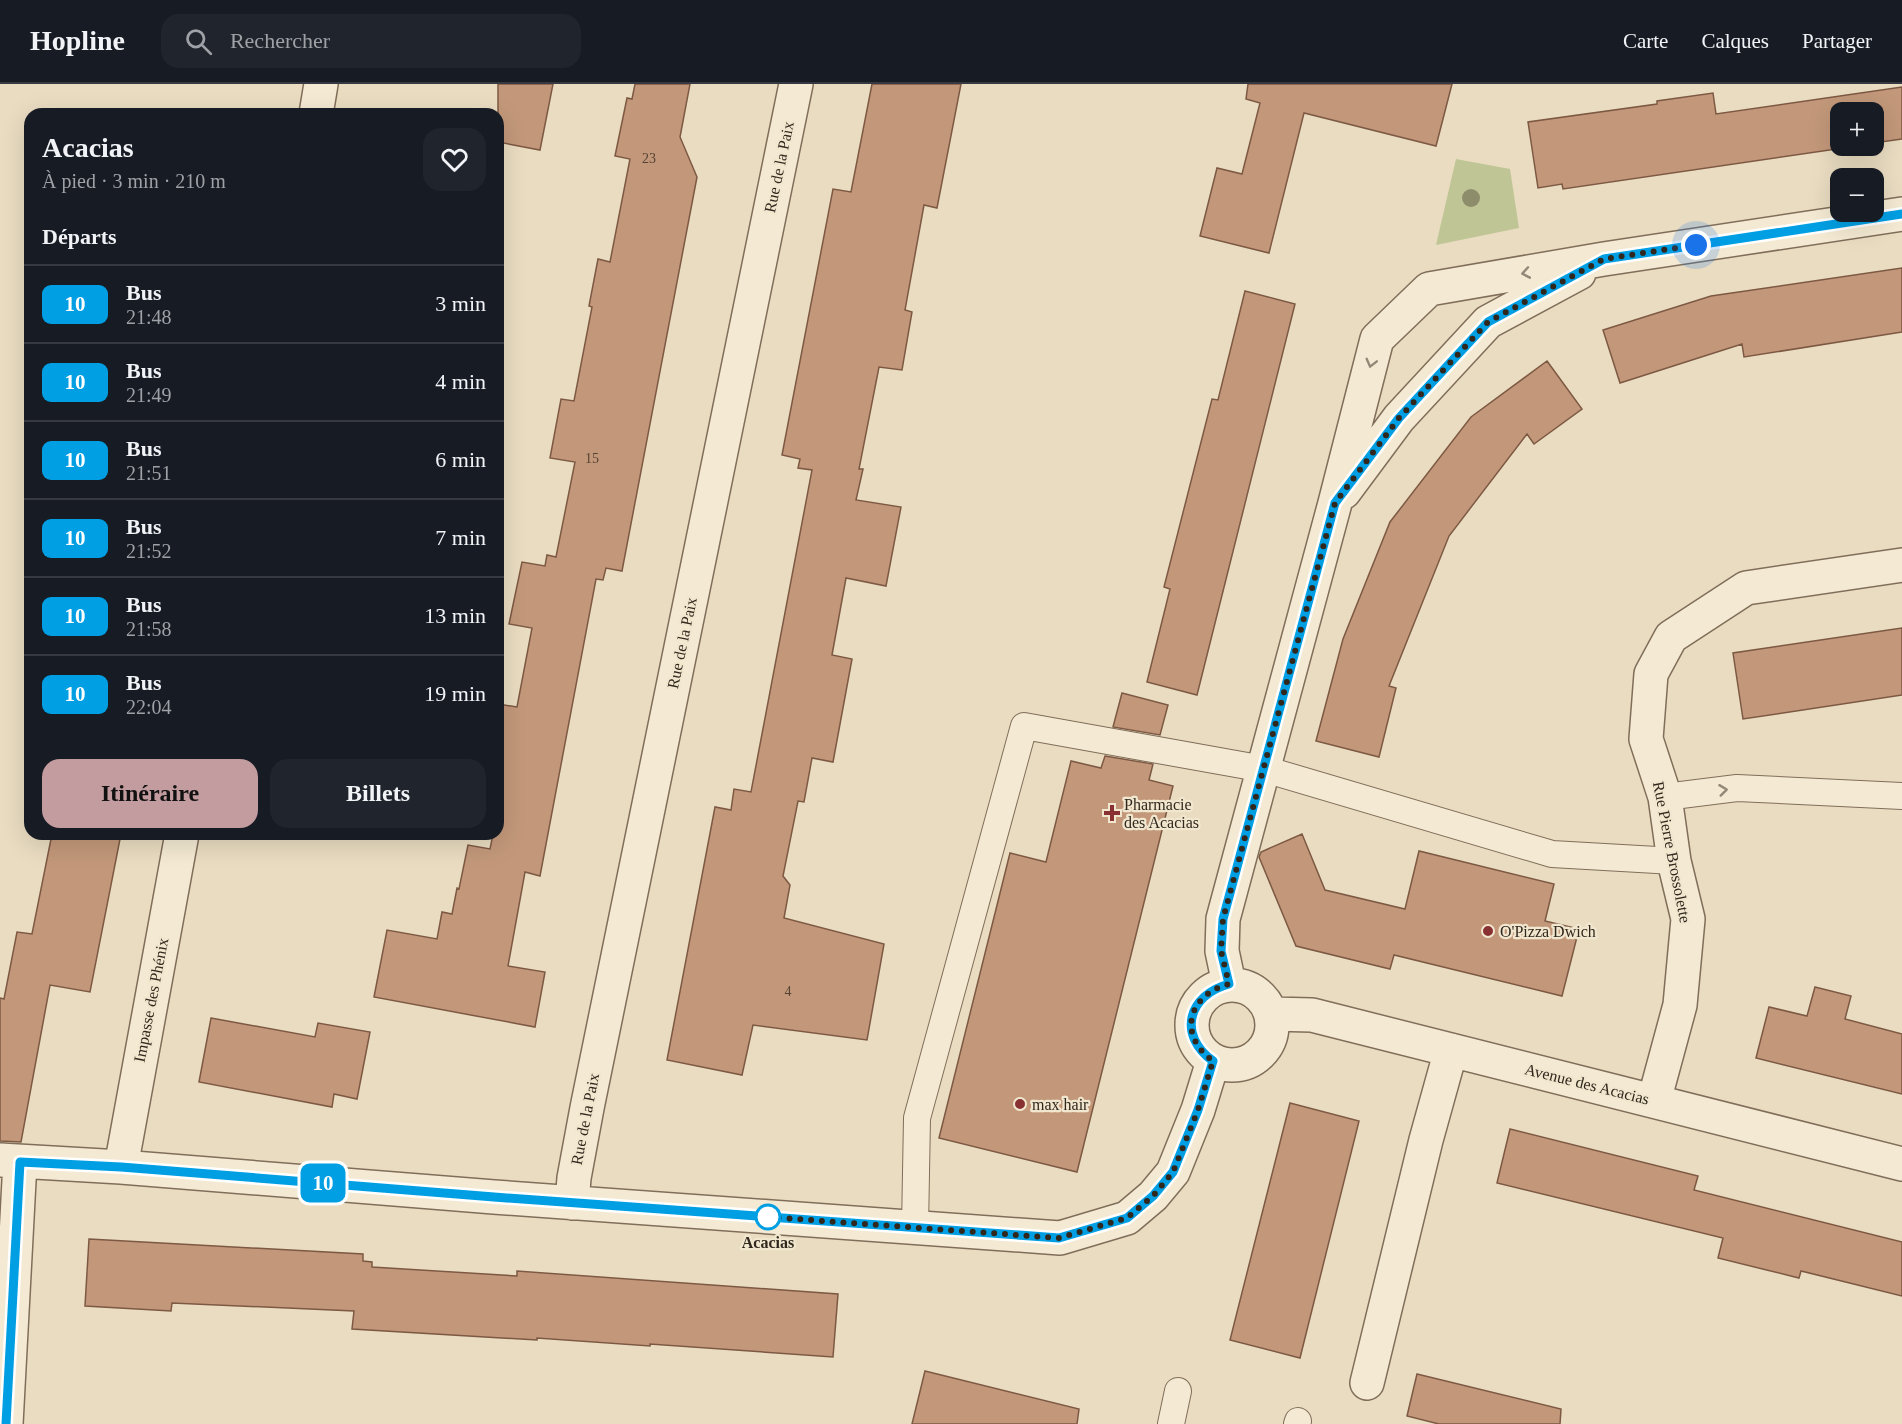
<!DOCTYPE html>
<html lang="fr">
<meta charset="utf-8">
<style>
:root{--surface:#171b24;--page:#20242c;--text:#f1f3f6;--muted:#9ea1a6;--line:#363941;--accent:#c29c9e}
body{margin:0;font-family:"Times New Roman",serif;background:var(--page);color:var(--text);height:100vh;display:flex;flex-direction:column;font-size:22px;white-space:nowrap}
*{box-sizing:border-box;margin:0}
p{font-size:20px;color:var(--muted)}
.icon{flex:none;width:33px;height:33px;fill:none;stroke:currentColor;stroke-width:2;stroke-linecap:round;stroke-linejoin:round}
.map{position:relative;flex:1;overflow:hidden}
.side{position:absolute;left:24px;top:24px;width:480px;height:732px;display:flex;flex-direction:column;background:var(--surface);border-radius:18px;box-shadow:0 6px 24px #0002}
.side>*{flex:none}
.badge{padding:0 12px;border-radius:9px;font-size:21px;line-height:39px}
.fabs{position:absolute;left:1830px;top:18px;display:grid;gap:12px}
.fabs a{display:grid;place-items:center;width:54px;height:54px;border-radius:12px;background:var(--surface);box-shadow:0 6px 24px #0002;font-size:30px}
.you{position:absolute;width:30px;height:30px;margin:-15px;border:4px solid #fff;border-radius:50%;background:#1a73e8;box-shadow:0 0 0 9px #1a73e833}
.map>.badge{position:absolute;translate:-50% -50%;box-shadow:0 0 0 3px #fff}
h2{padding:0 18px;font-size:22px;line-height:54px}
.round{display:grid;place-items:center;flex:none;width:63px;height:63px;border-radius:18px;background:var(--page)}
.summary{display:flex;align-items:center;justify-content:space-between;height:102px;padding:0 18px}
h1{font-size:28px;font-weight:700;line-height:45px}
.cta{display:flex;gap:12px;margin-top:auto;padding:12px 18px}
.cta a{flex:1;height:69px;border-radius:18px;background:var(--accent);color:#111;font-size:24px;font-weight:700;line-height:69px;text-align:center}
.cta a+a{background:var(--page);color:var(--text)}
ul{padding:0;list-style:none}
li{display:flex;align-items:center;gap:18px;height:78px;padding:0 18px;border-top:2px solid var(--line)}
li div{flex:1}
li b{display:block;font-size:22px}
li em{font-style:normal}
li .badge{min-width:66px;font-weight:700;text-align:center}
header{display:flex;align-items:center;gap:36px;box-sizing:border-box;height:84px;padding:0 30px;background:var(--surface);border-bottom:2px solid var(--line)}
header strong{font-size:28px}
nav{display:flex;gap:33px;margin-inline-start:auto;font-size:21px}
.search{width:420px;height:54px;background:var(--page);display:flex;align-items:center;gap:15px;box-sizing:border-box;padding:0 21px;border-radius:18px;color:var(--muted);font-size:22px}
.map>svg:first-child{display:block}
</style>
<header>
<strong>Hopline</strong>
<div class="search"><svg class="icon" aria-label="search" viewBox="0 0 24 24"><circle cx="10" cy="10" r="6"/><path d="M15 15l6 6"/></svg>Rechercher</div>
<nav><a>Carte</a><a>Calques</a><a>Partager</a></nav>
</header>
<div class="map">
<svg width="1902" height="1340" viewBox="0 0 1902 1340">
<rect width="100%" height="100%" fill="#e9dcc1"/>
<path fill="#c0c596" d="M 1456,75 L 1510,85 L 1519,144 L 1436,161 Z"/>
<path fill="#c3987a" stroke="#7d5943" stroke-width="1.5" d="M 498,0 L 553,0 L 540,66 L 498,58 Z
M 635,0 L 690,0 L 680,53 L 697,93 L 622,487 L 606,484 L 603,496 L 596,495 L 540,792 L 525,788 L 508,882 L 545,888 L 535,943 L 374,913 L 387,846 L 437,855 L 442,828 L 452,830 L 457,804 L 459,805 L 468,761 L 490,765 L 493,750 L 498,750 L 498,620 L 517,623 L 532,544 L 509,540 L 522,478 L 545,482 L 547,471 L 556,473 L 575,378 L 550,374 L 561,315 L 574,317 L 592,223 L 589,222 L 598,175 L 610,178 L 630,75 L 615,72 L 627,14 L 632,15 Z
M 872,0 L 961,0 L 937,124 L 924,121 L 905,226 L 912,228 L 902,286 L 879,283 L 859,385 L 863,385 L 856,416 L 901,423 L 886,502 L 846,494 L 832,571 L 852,575 L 833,678 L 812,674 L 804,718 L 798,717 L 783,792 L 790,801 L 784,834 L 884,860 L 867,956 L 753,941 L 742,991 L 667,976 L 715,723 L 731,726 L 734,705 L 751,708 L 812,386 L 798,384 L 800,375 L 782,371 L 833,105 L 851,108 Z
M 1248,0 L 1452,0 L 1436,62 L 1304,29 L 1269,169 L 1200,152 L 1217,84 L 1242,90 L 1260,19 L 1246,15 Z
M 1902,3 L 1902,55 L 1874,59 L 1874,28 L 1840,28 L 1840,62 L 1857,62 L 1563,105 L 1562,100 L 1538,104 L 1528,38 L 1657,20 L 1657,17 L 1713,9 L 1716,30 Z
M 1902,184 L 1902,248 L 1744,273 L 1742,260 L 1620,299 L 1603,246 L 1711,212 Z
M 1245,207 L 1295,220 L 1197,611 L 1147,598 L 1170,505 L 1164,503 L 1212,315 L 1218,316 Z
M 1547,277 L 1582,325 L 1534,360 L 1527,350 L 1449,452 L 1389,602 L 1396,604 L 1379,673 L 1316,657 L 1343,555 L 1390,438 L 1471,333 Z
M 1902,544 L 1902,611 L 1743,635 L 1733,569 Z
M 1122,609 L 1168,621 L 1160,651 L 1113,643 Z
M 1105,672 L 1153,680 L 1149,696 L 1173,702 L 1077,1088 L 939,1054 L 1010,769 L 1046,778 L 1071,677 L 1101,684 Z
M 52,750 L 121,750 L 90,908 L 50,901 L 21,1058 L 0,1057 L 0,914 L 4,915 L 17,848 L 32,850 Z
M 1302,750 L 1325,806 L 1405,825 L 1419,767 L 1554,800 L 1545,837 L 1579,845 L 1562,912 L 1394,871 L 1390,885 L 1296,862 L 1259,773 L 1261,768 Z
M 1815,903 L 1851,912 L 1845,935 L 1902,950 L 1902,1010 L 1756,974 L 1769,923 L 1807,932 Z
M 211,934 L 315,953 L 318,939 L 370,948 L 357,1015 L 334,1010 L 332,1023 L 199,998 Z
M 1290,1019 L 1359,1037 L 1300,1274 L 1230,1256 Z
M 1510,1045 L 1698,1092 L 1694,1106 L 1902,1158 L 1902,1212 L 1801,1187 L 1799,1194 L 1718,1174 L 1723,1154 L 1497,1099 Z
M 89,1155 L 363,1170 L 363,1177 L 372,1178 L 372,1183 L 517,1192 L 517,1187 L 838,1210 L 833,1273 L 650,1260 L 650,1262 L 537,1254 L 537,1256 L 352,1245 L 354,1227 L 172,1219 L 171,1227 L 85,1222 Z
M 925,1287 L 1079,1325 L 1077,1340 L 912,1340 Z
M 1417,1290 L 1561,1325 L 1560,1340 L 1439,1340 L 1407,1332 Z"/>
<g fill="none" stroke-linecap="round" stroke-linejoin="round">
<defs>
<path id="lane" d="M 1665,713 L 1737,704 L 1902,712
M 915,1144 L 917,1034 L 1024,642 L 1264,685 L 1552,770 L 1674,777
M 1171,1340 L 1178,1307
M 1297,1340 L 1298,1337"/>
<path id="street" d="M 316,30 L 321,0
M 1344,408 L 1399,334 L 1488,238 L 1579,189
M 1229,900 L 1222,867 L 1223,835 L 1335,419 L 1377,255 L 1429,205 L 1604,175 L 1902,130
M1192 941a40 40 0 1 1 80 0a40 40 0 1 1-80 0Z
M 1271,930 L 1312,931 L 1902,1080
M 1654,1017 L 1680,921 L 1688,835 L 1674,777 L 1665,713 L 1646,655 L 1651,590 L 1671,553 L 1746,504 L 1902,481
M 0,1076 L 121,1083 L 494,1113 L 1060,1154 L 1127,1134 L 1153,1112 L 1173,1088 L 1198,1026 L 1213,977
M 121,1083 L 182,750
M 572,1119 L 574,1094 L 587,1024 L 796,0
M 1367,1299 L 1426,1056 L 1451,966
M 6,1340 L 20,1078"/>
</defs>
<use href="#lane" stroke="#806e5a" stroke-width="28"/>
<use href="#street" stroke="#806e5a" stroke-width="36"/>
<use href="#lane" stroke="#f4ead3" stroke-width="26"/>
<use href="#street" stroke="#f4ead3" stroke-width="33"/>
</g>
<circle fill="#8d8d6c" cx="1471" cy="114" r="9"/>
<defs><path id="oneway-chevron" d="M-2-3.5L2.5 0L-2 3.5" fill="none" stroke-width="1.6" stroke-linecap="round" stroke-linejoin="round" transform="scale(1.5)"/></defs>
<g stroke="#928878">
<use href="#oneway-chevron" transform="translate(1526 189) rotate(170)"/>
<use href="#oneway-chevron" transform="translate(1371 279) rotate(104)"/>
<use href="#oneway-chevron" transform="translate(1723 706) rotate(-7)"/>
</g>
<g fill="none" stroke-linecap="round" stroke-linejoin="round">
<defs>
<path id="line" d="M 6,1340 L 20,1078 L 121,1083 L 494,1113 L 1059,1154 L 1127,1134 L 1153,1112 L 1173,1088 L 1198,1026 L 1213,977 C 1177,951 1188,911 1229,900 L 1221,867 L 1223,835 L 1335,419 L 1399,334 L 1488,238 L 1604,175 L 1902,130"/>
</defs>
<use href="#line" stroke="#fff" stroke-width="14"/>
<use href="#line" stroke="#009fe3" stroke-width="9"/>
<path stroke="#31271d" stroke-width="6" stroke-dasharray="0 10.8" d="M 768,1133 L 1059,1154 L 1127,1134 L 1153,1112 L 1173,1088 L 1198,1026 L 1213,977 C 1177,951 1188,911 1229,900 L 1221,867 L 1223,835 L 1335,419 L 1399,334 L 1488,238 L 1604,175 L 1696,161"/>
</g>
<g fill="#893132" stroke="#f1e7cf" stroke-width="2">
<path d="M1109 720h6v6h6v6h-6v6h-6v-6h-6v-6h6z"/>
<circle cx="1488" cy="847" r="6"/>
<circle cx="1020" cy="1020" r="6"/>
</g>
<circle fill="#fff" stroke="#009fe3" stroke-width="3" cx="768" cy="1133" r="12"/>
<g text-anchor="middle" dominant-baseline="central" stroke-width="4.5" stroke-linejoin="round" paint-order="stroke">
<g font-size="14" fill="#564334">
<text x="649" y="74">23</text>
<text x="592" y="374">15</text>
<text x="788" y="907">4</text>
</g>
<g font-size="16" fill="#31271d" stroke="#f1e7cf">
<text transform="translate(779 83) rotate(-78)">Rue de la Paix</text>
<text transform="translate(682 559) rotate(-78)">Rue de la Paix</text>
<text transform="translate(1672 768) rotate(79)">Rue Pierre Brossolette</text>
<text transform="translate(151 916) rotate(-79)">Impasse des Phénix</text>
<text transform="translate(1587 1000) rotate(14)">Avenue des Acacias</text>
<text transform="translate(585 1035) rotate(-79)">Rue de la Paix</text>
</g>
<g font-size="16" fill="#31271d" stroke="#f1e7cf" text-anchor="start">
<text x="1124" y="720">Pharmacie<tspan x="1124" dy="18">des Acacias</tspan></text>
<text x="1500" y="847">O'Pizza Dwich</text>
<text x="1032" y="1020">max hair</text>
</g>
<g font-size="16" font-weight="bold" fill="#31271d" stroke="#f1e7cf">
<text x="768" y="1158">Acacias</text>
</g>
</g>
</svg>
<div class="fabs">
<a>+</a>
<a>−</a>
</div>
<div class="you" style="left:1696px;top:161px"></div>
<b class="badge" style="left:323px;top:1099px;background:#009fe3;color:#fff">10</b>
<section class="side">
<div class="summary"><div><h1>Acacias</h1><p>À pied · 3 min · 210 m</p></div><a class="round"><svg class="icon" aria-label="heart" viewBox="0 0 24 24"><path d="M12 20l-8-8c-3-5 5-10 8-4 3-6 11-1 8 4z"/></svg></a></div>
<h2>Départs</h2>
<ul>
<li><span class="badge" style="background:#009fe3;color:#fff">10</span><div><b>Bus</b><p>21:48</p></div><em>3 min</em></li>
<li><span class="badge" style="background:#009fe3;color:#fff">10</span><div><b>Bus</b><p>21:49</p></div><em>4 min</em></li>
<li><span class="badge" style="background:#009fe3;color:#fff">10</span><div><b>Bus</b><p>21:51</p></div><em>6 min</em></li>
<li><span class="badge" style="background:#009fe3;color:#fff">10</span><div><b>Bus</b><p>21:52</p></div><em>7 min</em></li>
<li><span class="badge" style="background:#009fe3;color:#fff">10</span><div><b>Bus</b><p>21:58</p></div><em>13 min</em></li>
<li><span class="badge" style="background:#009fe3;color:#fff">10</span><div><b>Bus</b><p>22:04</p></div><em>19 min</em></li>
</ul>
<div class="cta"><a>Itinéraire</a><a>Billets</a></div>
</section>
</div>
